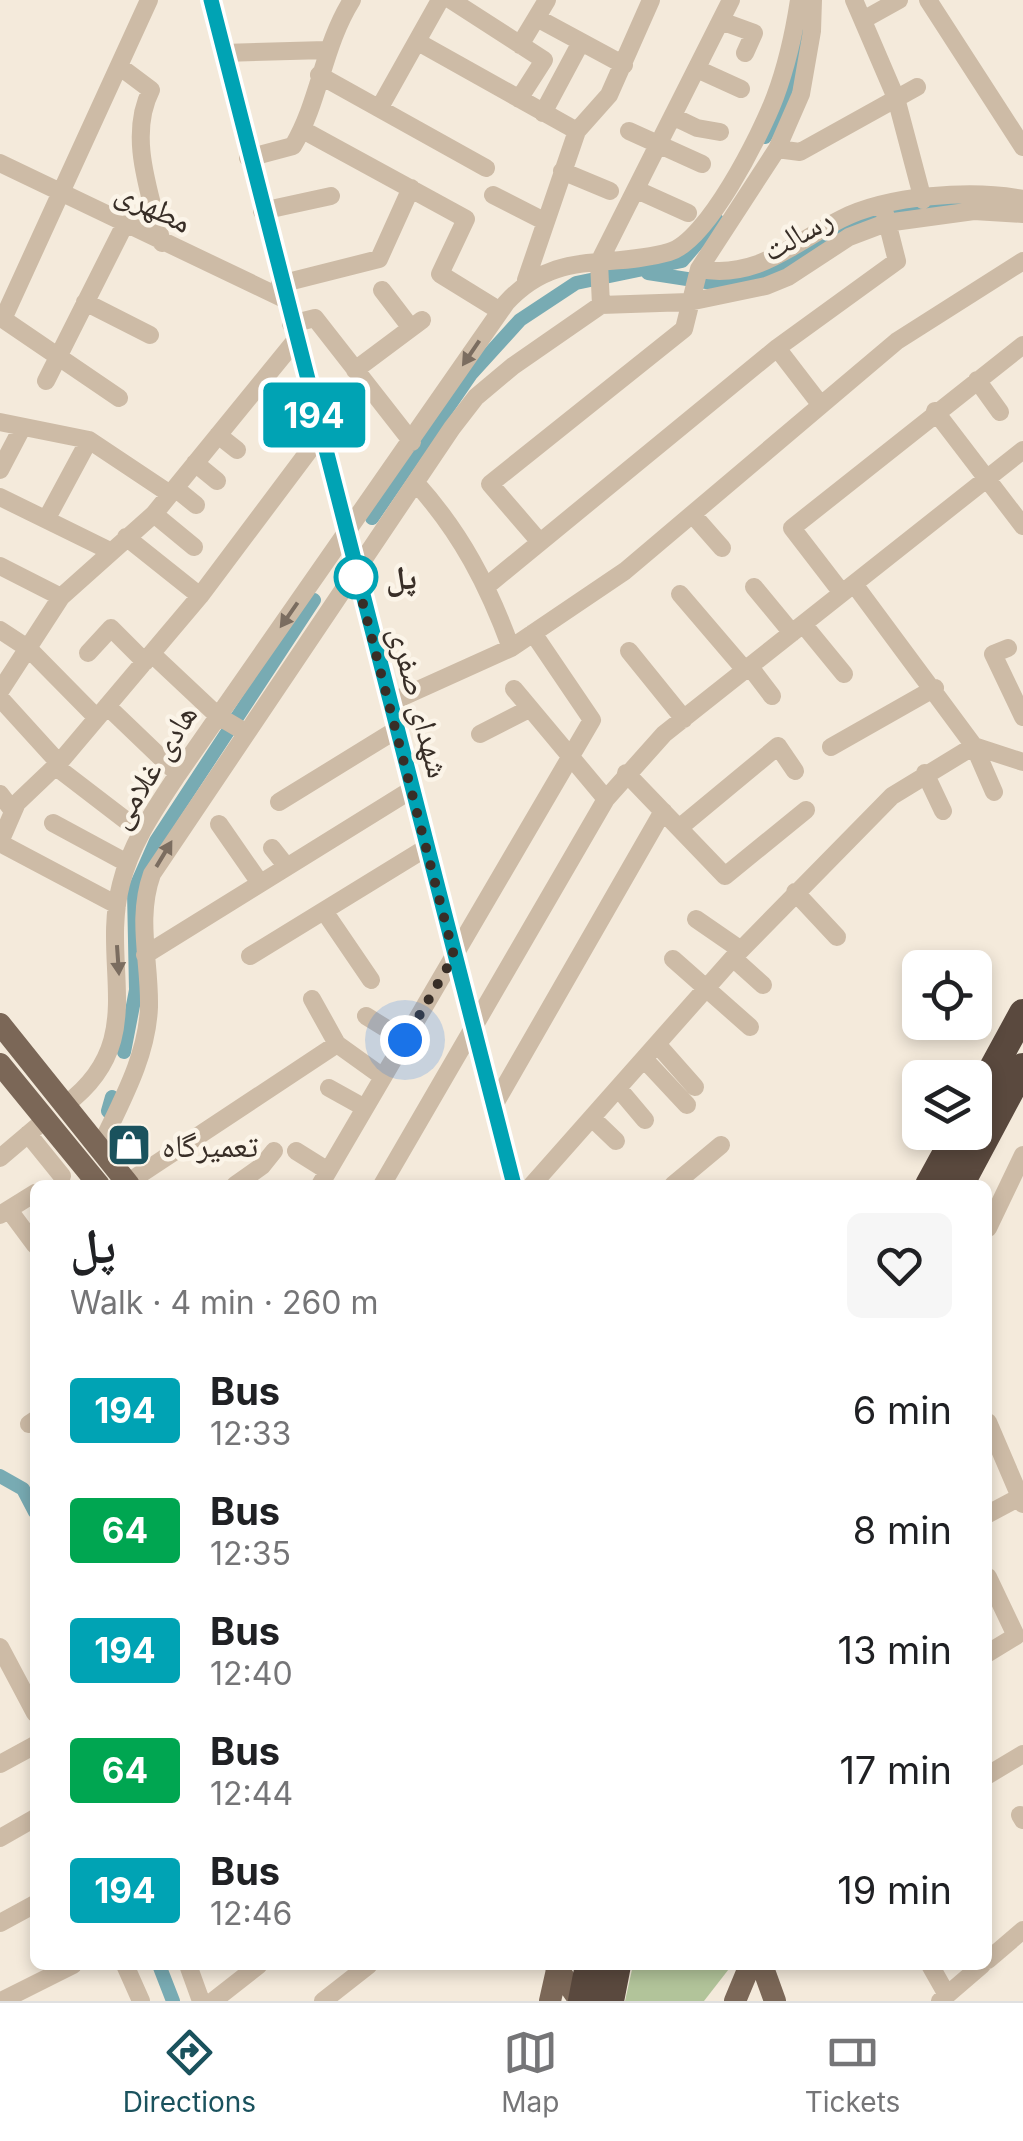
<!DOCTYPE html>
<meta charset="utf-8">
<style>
:root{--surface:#fff;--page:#f6f6f6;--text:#202124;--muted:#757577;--line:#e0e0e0;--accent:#1a525d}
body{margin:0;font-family:Inter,"Noto Naskh Arabic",sans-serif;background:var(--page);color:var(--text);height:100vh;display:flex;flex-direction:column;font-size:38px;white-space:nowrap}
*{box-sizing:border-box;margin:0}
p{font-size:32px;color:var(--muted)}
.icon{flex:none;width:55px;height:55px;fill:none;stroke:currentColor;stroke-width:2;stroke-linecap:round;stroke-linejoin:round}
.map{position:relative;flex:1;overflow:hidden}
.panel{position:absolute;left:30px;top:1180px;width:962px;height:790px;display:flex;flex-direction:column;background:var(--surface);border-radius:15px;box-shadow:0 5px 15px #0003}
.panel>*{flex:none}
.badge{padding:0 20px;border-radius:8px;font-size:35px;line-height:65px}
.buttons{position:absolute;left:902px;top:950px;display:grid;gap:20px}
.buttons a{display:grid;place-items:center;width:90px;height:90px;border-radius:15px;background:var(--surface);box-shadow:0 5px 15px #0003;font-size:50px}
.you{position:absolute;width:50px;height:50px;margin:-25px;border:8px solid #fff;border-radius:50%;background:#1a73e8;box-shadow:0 0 0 15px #1a73e833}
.map>.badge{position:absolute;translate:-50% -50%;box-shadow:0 0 0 5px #fff}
.round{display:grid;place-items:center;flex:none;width:105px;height:105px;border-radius:15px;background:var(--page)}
.headline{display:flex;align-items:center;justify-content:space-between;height:170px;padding:0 40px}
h1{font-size:48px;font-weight:800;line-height:75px}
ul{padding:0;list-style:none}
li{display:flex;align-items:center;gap:30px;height:120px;padding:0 40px}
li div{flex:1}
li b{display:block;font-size:38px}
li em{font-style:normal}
li .badge{min-width:110px;font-weight:700;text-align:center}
.tabs{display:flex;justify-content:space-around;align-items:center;height:140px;border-top:2px solid var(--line);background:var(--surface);font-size:28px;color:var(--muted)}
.tabs a{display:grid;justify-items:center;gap:5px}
.tabs .current{color:var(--accent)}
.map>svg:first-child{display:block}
</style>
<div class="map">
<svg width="1023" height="2001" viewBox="0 0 1023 2001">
<rect width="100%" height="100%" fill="#f4eadb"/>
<path fill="#b2c49a" d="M 633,1965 L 732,1965 L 704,2001 L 625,2001 Z"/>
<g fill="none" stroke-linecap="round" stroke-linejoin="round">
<path stroke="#78abb3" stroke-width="14" d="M 765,137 L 781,110 L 805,11
M 648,273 L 726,285 L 780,267 L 877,214 L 968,201
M 372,518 L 471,374 L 520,320 L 576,283 L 682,261 L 717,220
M 124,1052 L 136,990 L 134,891 L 156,841 L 314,600
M 108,1111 L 112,1097
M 0,1476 L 23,1489 L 35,1512
M 159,1965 L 173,2001"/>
<path stroke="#cdbba6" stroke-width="18" d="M 211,0 L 514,1185
M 451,0 L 544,60 L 519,99
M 854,0 L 896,98 L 923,200
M 928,0 L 1023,147
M 537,18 L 624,65
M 863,20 L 899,0
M 721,21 L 754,33 L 745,53
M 418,42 L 577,131
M 520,45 L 547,0
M 223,53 L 326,50
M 119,66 L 151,90 C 127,137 151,195 162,243
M 697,69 L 741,89
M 319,75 L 486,168
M 380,107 L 440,0
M 543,113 L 581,42
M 674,117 L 697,128 L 720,132
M 303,130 L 466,219 L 440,274 L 500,311
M 629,131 L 702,164
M 777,149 L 800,152 L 917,87
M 248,158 L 293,146 C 320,100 323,46 352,0
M 0,163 L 284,299
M 562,171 L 610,191
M 637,190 L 688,213
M 493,195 L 544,221
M 262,211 L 331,196
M 599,262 L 731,0
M 599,262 L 601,305
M 699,269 C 757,280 793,243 841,219 C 888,195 972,189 1023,199
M 526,280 L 577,131 L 609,95 L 651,0
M 280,284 L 379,259 L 411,188
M 382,290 L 411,328
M 85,302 L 150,335
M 0,317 L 119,398
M 3,319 L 149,0
M 291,324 L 315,318 L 412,442
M 777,348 L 820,404
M 355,370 L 422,320
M 977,380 L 1000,412
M 46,381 L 124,226
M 935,411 L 1023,526
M 0,422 L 89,440 L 170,494
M 218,435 L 237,450
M 195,463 L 217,481
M 0,470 L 22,428
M 416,483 C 461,533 488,585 511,648
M 175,488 L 196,505
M 0,497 L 110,551
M 154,514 L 194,547
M 693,515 L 722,548
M 47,518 L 89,440
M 126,537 L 200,596
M 539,541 L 490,484 L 684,329 L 699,269 L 777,149 L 801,94 L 812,31 L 813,0
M 0,566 L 61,597
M 854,584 L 974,746 L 994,792
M 488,585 L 777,348 L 897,261 L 883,206
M 754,587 L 792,633
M 842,593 L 792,528 L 1023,345
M 680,594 L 745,670
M 803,624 L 844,674
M 0,630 L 29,649 L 97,718
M 1008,648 L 993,654 L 1023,717
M 629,651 L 684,719
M 88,653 L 111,628 L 145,662
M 152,654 L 218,716 L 245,732
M 750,667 L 772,696
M 514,689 L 606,799
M 0,691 L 61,597 L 154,514 L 295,341
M 0,698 L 59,763
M 389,703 L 511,648 L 625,571 L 897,341 L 1023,261
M 107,706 L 178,774
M 480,734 L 529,709
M 831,747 L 935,688
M 55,766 L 141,832
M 626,773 L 725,876 L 806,810
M 925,773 L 943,811
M 0,794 L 13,811
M 279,802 L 396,730
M 53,823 L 127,863
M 219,824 L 260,883
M 679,828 L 778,746 L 795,771
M 0,842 L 17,803 L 59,763 L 200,596 L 320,436
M 0,843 L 117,905
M 272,848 L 287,867
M 795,892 L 837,937
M 324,911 L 371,980
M 696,919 L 741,950
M 145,955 L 411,790
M 250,956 L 426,848
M 733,958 L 763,985
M 673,959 L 750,1027
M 312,999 L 337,1044 L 383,1077
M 366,1016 L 405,1040
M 657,1044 L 695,1087
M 644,1059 L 687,1105
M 329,1088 L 365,1108
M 618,1088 L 645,1120
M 65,1105 C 151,1041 99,968 121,884 C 131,843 155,809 178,774 L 506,303 C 556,248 606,270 669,252 C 707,242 761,134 775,97 C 787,65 794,33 799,0
M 493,1107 L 663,811
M 592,1118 L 616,1141
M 28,1134 L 62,1176
M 100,1147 C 121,1102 147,1057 149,1007 C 150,961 136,919 152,874 L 452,428 L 476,397 L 513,366 L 601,305 L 689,302 L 766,286 L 788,277 L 849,237 L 886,223 L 974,211 L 1023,214
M 296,1151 L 328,1171
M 0,1158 L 46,1119
M 127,1183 L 337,1044
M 235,1185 L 262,1166 L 274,1151
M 320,1185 L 592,720 L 533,633
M 382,1185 L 606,799 L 664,734 L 1023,450
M 532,1185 L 733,958 L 892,796 L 974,746 L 1023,762
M 673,1185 L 721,1145
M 9,1210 L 35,1245
M 0,1215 L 35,1193
M 988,1228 L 1023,1155
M 988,1422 L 1023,1504
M 29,1424 L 35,1420
M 988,1514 L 1020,1497
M 988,1577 L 1016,1636 L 988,1653
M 0,1647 L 35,1713
M 0,1764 L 35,1745
M 988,1775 L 1023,1754
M 1020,1815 L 1023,1820
M 0,1838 L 35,1818
M 0,1923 L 35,1904
M 988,1960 L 1023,1930
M 125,1965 L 141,2001
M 188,1965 L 201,2001
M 930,1965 L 947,1995
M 1,2001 L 73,1965
M 213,2001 L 259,1965
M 323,2001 L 369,1965
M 940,2001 L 982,1965"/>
<path stroke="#7b6757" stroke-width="22" d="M 0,1024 L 129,1185
M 0,1064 L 99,1185
M 555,1965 L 580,2001
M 762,1965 L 775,2001
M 550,2001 L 557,1970
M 735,2001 L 750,1965"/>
<path stroke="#5a493e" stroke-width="28" d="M 975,1101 L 1023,1013
M 929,1185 L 958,1132
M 960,1185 L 1023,1067
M 582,2001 L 589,1965
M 610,2001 L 617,1965"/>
</g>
<defs><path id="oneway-solid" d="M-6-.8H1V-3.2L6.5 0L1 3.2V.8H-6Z" transform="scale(2.5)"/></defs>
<g fill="#7b6d60">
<use href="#oneway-solid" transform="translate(471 353) rotate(124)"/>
<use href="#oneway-solid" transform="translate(289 615) rotate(125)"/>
<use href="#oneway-solid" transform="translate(164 854) rotate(-59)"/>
<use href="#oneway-solid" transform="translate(118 960) rotate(86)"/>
</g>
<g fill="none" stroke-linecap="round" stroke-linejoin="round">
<defs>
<path id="line" d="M 211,0 L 514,1185"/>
</defs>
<use href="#line" stroke="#fff" stroke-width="22"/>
<use href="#line" stroke="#00a3b4" stroke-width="15"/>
<path stroke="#382e27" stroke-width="10" stroke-dasharray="0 18" d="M 356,577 L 355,573 L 454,956 L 405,1040"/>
</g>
<defs>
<symbol id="shop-square" viewBox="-11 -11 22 22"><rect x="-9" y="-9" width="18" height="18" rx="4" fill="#1a525d" stroke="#fbf4e8"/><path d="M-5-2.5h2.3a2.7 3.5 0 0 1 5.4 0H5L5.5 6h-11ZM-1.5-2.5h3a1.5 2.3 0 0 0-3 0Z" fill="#fff"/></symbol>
</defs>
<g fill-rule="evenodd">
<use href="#shop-square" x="104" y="1120" width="50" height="50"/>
</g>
<circle fill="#fff" stroke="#00a3b4" stroke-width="5" cx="356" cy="577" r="20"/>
<g text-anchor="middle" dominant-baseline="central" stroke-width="9" stroke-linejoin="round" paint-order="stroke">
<g font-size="32" fill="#382e27" stroke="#fbf4e8">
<text transform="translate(154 206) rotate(26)">مطهری</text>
<text transform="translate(797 234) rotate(-30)">رسالت</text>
<text transform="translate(420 702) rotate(75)">شهدای صفری</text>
<text transform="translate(152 766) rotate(-58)">هادی غلامی</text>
</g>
<g font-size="32" font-weight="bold" fill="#382e27" stroke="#fbf4e8" text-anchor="start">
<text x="386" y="577">پل</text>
</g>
<g font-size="32" fill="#382e27" stroke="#fbf4e8" text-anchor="start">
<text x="162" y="1145">تعمیرگاه</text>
</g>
</g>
</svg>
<div class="buttons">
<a><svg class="icon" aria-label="locate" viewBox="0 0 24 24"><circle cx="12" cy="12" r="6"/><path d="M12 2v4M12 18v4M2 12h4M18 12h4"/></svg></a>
<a><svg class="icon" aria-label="layers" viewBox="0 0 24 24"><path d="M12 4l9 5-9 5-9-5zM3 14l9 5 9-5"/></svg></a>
</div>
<div class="you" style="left:405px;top:1040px"></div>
<b class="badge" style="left:314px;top:415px;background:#00a3b4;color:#fff">194</b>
<section class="panel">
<div class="headline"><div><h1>پل</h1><p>Walk · 4 min · 260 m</p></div><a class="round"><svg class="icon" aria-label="heart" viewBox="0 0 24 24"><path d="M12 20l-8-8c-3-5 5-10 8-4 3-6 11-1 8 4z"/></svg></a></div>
<ul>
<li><span class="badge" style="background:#00a3b4;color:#fff">194</span><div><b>Bus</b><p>12:33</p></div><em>6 min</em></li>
<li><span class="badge" style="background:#00a651;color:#fff">64</span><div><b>Bus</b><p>12:35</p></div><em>8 min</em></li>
<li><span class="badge" style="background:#00a3b4;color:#fff">194</span><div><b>Bus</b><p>12:40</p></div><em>13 min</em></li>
<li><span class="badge" style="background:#00a651;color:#fff">64</span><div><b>Bus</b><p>12:44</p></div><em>17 min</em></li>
<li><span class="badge" style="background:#00a3b4;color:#fff">194</span><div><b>Bus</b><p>12:46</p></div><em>19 min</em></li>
</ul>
</section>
</div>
<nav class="tabs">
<a class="current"><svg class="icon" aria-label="directions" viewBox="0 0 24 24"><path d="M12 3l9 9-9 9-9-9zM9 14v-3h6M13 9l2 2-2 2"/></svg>Directions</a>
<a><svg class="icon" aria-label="map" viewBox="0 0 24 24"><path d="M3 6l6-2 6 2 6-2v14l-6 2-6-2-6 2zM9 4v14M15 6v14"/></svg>Map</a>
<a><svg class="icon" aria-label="tickets" viewBox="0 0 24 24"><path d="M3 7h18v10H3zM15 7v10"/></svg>Tickets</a>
</nav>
